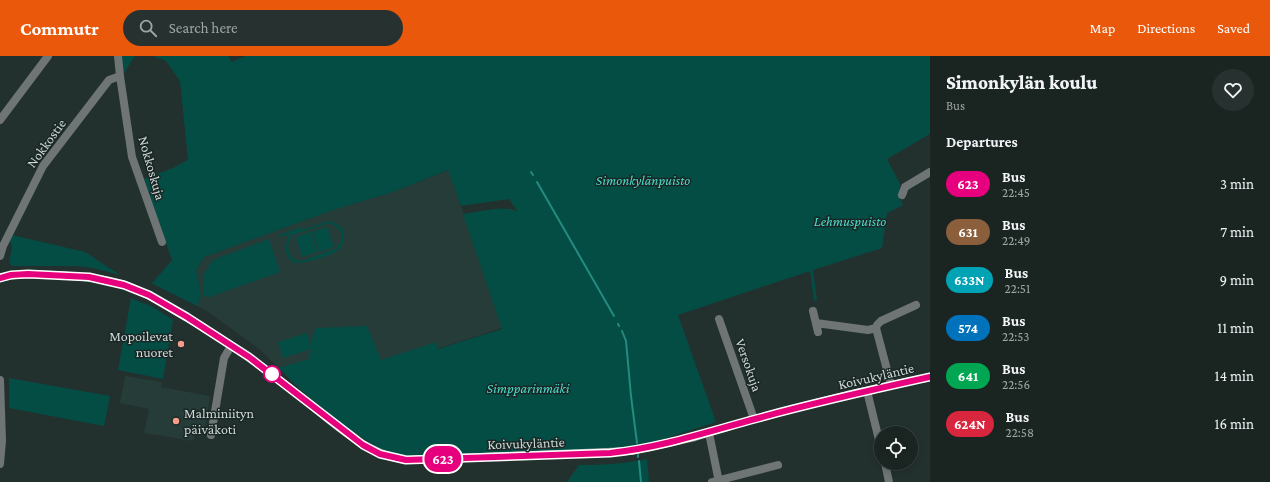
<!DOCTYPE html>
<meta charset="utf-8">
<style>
:root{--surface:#1a2522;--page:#27312f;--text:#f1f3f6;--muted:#9fa5a5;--line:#384240;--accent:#ea580c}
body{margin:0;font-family:"Crimson Pro",serif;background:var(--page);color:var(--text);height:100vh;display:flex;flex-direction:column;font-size:15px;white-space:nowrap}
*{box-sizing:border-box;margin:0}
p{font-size:13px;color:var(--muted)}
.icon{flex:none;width:22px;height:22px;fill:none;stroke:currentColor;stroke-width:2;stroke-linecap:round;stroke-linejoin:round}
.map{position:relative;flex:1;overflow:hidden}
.sheet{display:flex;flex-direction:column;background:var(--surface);width:340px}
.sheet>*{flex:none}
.badge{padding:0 8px;border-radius:13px;font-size:14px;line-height:26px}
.buttons{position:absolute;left:874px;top:370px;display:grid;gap:8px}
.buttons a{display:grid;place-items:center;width:44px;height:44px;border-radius:50%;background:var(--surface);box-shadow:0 2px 6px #0003,0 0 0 1px var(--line);font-size:20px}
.map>.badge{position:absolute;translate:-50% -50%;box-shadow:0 0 0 2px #fff}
h2{padding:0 16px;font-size:15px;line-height:36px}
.round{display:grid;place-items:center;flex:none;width:42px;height:42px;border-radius:21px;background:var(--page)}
.headline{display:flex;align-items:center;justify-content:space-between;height:68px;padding:0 16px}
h1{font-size:19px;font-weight:800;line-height:30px}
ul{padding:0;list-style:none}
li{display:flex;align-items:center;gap:12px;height:48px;padding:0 16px}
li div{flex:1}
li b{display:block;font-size:15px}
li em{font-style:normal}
li .badge{min-width:44px;font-weight:700;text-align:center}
header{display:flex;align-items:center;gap:24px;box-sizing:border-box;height:56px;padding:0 20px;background:var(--accent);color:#fff}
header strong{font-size:19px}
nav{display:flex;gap:22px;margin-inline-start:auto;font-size:14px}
.search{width:280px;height:36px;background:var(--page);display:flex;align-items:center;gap:10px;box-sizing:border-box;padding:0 14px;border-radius:22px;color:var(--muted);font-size:15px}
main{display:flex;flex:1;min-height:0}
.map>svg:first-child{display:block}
</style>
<header>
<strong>Commutr</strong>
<div class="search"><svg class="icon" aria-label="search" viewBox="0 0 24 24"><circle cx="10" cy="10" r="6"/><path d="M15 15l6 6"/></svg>Search here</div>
<nav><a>Map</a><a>Directions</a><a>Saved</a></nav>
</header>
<main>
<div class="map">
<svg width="930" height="426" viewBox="0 0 930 426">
<rect width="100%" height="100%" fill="#23312e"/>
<path fill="#253c39" d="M 449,114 L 502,272 L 443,291 L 300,333 L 259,293 L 210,257 L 197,250 L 201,240 L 196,214 L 204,201 L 336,153 L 393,136 Z
M 125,320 L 162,326 L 161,331 L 210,340 L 204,380 L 195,379 L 193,385 L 144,377 L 149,353 L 120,347 Z"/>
<path fill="#044d45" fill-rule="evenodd" d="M 122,0 L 135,0 L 123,18 Z
M 153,0 L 228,0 L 232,6 L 245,0 L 930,0 L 930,78 L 887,103 L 900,128 L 899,139 L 903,149 L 887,157 L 882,192 L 813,214 L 817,244 L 814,245 L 810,215 L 678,259 L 716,366 L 638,391 L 525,397 L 406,400 L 382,394 L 345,371 L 300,333 L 279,312 L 309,303 L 311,293 L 283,302 L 278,286 L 307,277 L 311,290 L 313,278 L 316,272 L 367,270 L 381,304 L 436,286 L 438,293 L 502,273 L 463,158 C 480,156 504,148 518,156 L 509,143 L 461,150 L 448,114 L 393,136 L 336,153 L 204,201 L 196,214 L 201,240 L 197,250 L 151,227 L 154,225 L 172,204 L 144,123 L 173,112 L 188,104 L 180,25 L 166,5 Z
M 328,165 C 336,166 343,170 344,178 C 348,199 316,203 301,207 C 285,209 281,188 291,178 L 279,181 L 279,179 L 301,171 L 302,174 ZM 329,167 C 342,172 347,182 335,193 L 301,205 C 287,204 285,188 293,179 Z
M 327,171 L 334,191 L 319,196 L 312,176 Z
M 311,176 L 317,196 L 302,201 L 296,181 Z
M 12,179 L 85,196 L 120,219 L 93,212 L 76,210 L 12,210 L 9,206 L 12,191 L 10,185 Z
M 269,183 L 280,216 L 209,241 L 204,240 L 204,218 L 213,204 Z
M 131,242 L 153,251 L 173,264 L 163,323 L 118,314 Z
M 9,322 L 110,340 L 104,370 L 9,352 Z
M 647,403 L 649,426 L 567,426 L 579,409 C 602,409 624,408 647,403 Z"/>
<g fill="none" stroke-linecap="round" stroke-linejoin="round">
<path stroke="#238b7f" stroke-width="2" d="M 531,116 L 533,119
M 537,126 L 614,260
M 618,268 L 619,270
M 622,275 L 626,285 L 631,340 L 637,387
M 638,399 L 638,401
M 639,405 L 641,426"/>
<path stroke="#6e7574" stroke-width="8" d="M 120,20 L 132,101 L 162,186
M 0,64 L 48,0
M 902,139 L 905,131 L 930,116
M 0,200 L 3,190 L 43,110 L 109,24 L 120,20 L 118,0
M 813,255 L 818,276
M 719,263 L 754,363
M 816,267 L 868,274 L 876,272 L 891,329
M 876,272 L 877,269 L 881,265 L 916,249
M 0,324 L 2,385 L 0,408
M 867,335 L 881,392
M 709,377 L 719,426
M 211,379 L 224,302 L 231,290
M 885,407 L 889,426
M 712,426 L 778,409"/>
<path stroke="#929d9b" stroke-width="8" d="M 0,222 C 18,217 35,218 54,219 C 77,220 100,222 123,228 C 143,235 161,246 179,257 C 222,282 263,310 301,341 C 333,366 364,398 406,404 L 631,395 L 695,381 L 754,363 L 847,339 L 930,321"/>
</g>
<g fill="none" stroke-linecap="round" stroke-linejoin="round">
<defs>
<path id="line" d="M 0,222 L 11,219 L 28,218 L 89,221 L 124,229 L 149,239 L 187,261 L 249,301 L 363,389 L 380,398 L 406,404 L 610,397 C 659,392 707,376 755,363 C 813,347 871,334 930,321"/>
</defs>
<use href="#line" stroke="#fff" stroke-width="9"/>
<use href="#line" stroke="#e6007e" stroke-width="6"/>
</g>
<g fill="#f49e89" stroke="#192725" stroke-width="1.5">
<circle cx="181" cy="288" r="4"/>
<circle cx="176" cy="365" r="4"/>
</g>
<circle fill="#fff" stroke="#e6007e" stroke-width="2" cx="272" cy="318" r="8"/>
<g text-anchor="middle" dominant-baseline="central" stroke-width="3" stroke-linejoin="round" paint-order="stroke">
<g font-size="14" fill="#cfd8d6" stroke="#192725">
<text transform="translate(46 87) rotate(-54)">Nokkostie</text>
<text transform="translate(152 112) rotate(74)">Nokkoskuja</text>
<text transform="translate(749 309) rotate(71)">Versokuja</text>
<text transform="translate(876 320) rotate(-13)">Koivukyläntie</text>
<text transform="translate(526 387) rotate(-2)">Koivukyläntie</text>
</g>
<g font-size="14" font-style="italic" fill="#4edbcb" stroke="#192725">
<text x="643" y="124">Simonkylänpuisto</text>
<text x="850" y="165">Lehmuspuisto</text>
<text x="528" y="332">Simpparinmäki</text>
</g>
<g font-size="14" fill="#cfd8d6" stroke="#192725" text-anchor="end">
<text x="173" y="280">Mopoilevat<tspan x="173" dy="16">nuoret</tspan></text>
<text x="184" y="357" text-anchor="start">Malminiityn<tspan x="184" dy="16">päiväkoti</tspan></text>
</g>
</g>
</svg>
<div class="buttons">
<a><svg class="icon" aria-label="locate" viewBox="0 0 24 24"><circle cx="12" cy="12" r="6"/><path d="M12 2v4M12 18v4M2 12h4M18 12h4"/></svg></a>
</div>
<b class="badge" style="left:443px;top:403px;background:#e6007e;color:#fff">623</b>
</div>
<section class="sheet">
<div class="headline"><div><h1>Simonkylän koulu</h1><p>Bus</p></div><a class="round"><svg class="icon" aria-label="heart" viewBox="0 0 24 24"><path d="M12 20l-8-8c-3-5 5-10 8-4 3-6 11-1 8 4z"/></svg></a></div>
<h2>Departures</h2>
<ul>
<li><span class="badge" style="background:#e6007e;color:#fff">623</span><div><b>Bus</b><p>22:45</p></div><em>3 min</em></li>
<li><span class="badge" style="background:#8b5e3c;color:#fff">631</span><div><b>Bus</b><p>22:49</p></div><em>7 min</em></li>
<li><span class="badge" style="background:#00a3b4;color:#fff">633N</span><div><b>Bus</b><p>22:51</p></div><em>9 min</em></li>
<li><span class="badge" style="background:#0072bc;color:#fff">574</span><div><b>Bus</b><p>22:53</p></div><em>11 min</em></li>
<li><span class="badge" style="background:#00a651;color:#fff">641</span><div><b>Bus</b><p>22:56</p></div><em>14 min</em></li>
<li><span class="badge" style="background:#d7263d;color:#fff">624N</span><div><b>Bus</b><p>22:58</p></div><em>16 min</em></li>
</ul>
</section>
</main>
